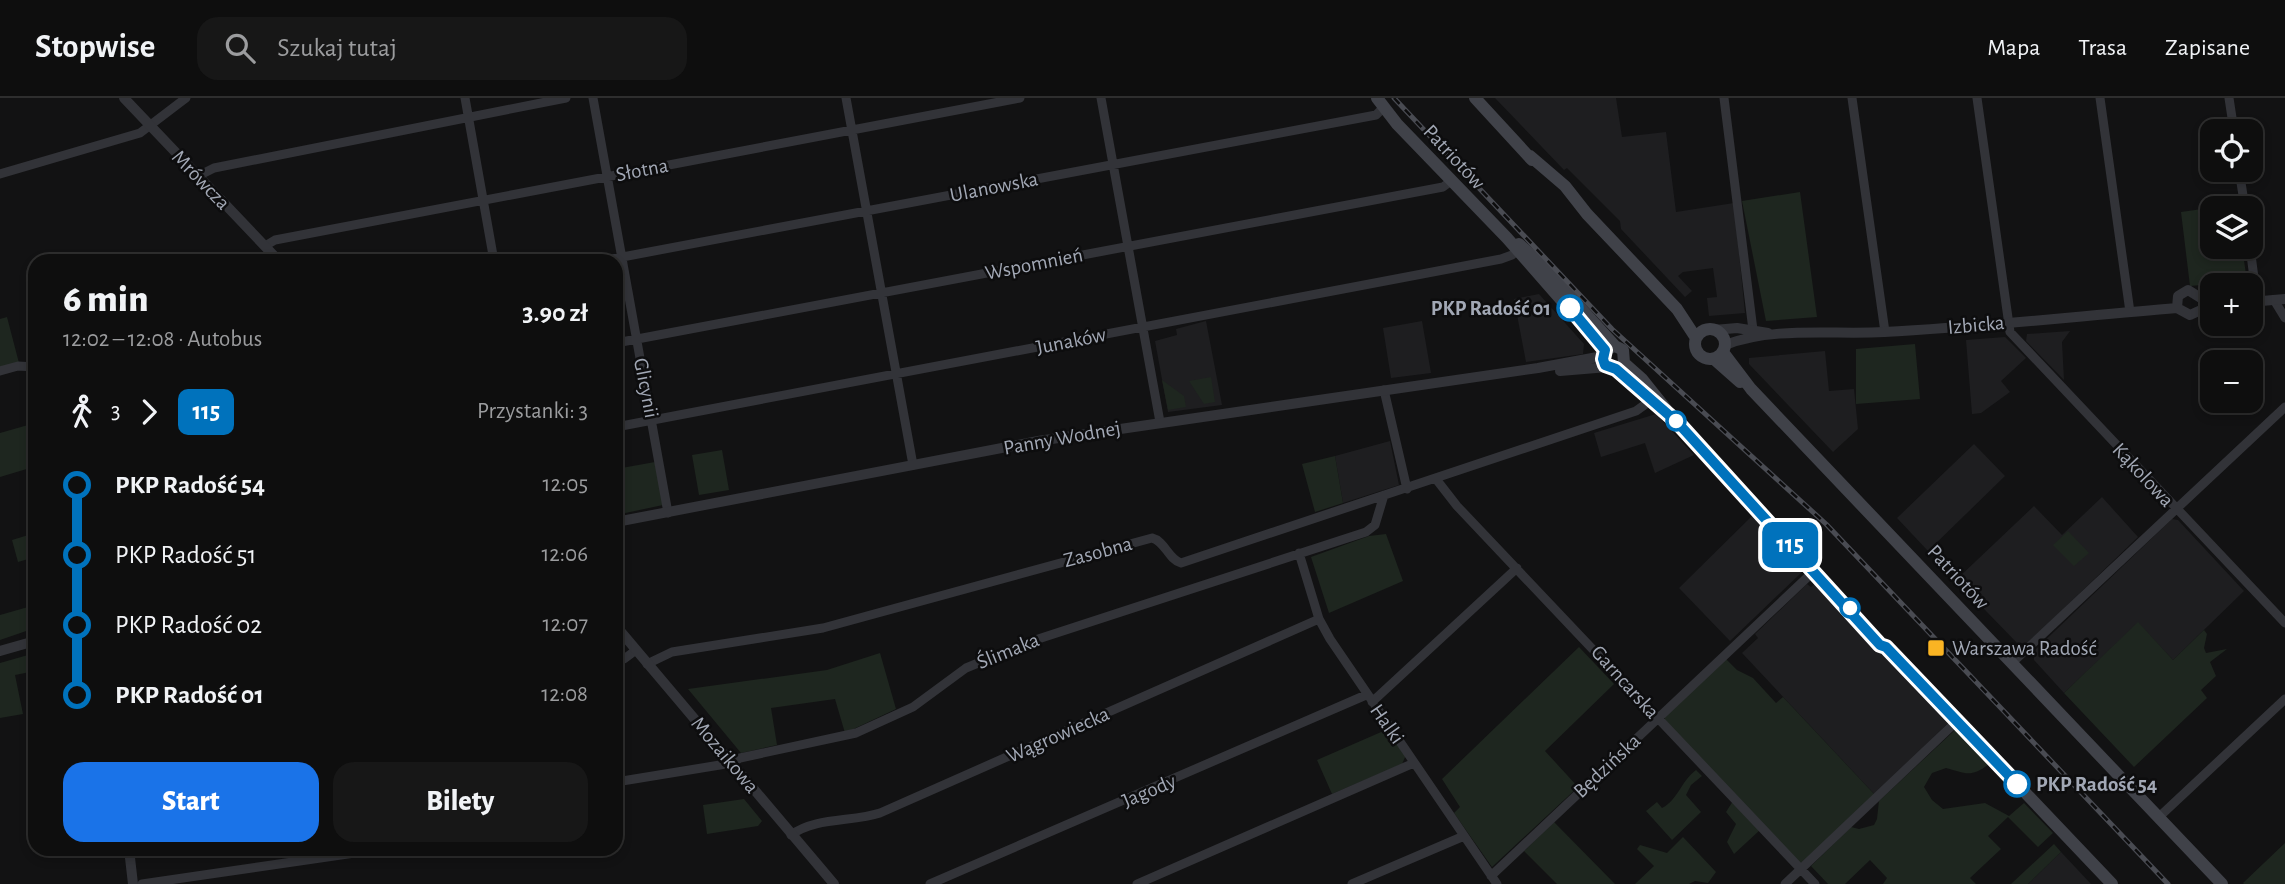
<!DOCTYPE html>
<html lang="pl">
<meta charset="utf-8">
<style>
:root{--surface:#0e0e0e;--page:#171717;--text:#f1f3f6;--muted:#9b9c9e;--line:#2e2e2e;--accent:#1a73e8}
body{margin:0;font-family:"Alegreya Sans",sans-serif;background:var(--page);color:var(--text);height:100vh;display:flex;flex-direction:column;font-size:26px;white-space:nowrap}
*{box-sizing:border-box;margin:0}
p{font-size:23px;color:var(--muted)}
.icon{flex:none;width:38px;height:38px;fill:none;stroke:currentColor;stroke-width:2;stroke-linecap:round;stroke-linejoin:round}
.map{position:relative;flex:1;overflow:hidden}
.side{position:absolute;left:28px;top:156px;width:595px;height:602px;display:flex;flex-direction:column;background:var(--surface);border-radius:21px;box-shadow:0 4px 10px #0003,0 0 0 2px var(--line)}
.side>*{flex:none}
.badge{padding:0 14px;border-radius:10px;font-size:24px;line-height:46px}
.buttons{position:absolute;left:2200px;top:21px;display:grid;gap:14px}
.buttons a{display:grid;place-items:center;width:63px;height:63px;border-radius:14px;background:var(--surface);box-shadow:0 4px 10px #0003,0 0 0 2px var(--line);font-size:35px}
.map>.badge{position:absolute;translate:-50% -50%;box-shadow:0 0 0 4px #fff}
.legs{display:flex;align-items:center;gap:10px;height:77px;padding:0 35px;font-size:23px}
.legs p{margin-inline-start:auto}
.summary{display:flex;align-items:center;justify-content:space-between;height:119px;padding:0 35px}
h1{font-size:38px;font-weight:800;line-height:52px}
.cta{display:flex;gap:14px;margin-top:auto;padding:14px 35px}
.cta a{flex:1;height:80px;border-radius:21px;background:var(--accent);color:#fff;font-size:28px;font-weight:800;line-height:80px;text-align:center}
.cta a+a{background:var(--page);color:var(--text)}
ul{padding:0 35px;list-style:none}
li{display:flex;align-items:center;gap:24px;height:70px;font-size:26px}
li i{display:grid;place-items:center;width:10px;height:100%;margin:0 9px;background:currentColor}
li i::after{content:'';width:18px;height:18px;margin:-9px;border:5px solid;border-radius:50%;background:var(--surface)}
li p{margin-inline-start:auto}
li:first-child i{background:linear-gradient(#0000 50%,currentColor 0)}
li:last-child i{background:linear-gradient(currentColor 50%,#0000 0)}
header{display:flex;align-items:center;gap:42px;box-sizing:border-box;height:98px;padding:0 35px;background:var(--surface);border-bottom:2px solid var(--line)}
header strong{font-size:33px}
nav{display:flex;gap:38px;margin-inline-start:auto;font-size:24px}
.search{width:490px;height:63px;background:var(--page);display:flex;align-items:center;gap:18px;box-sizing:border-box;padding:0 24px;border-radius:21px;color:var(--muted);font-size:26px}
.map>svg:first-child{display:block}
</style>
<header>
<strong>Stopwise</strong>
<div class="search"><svg class="icon" aria-label="search" viewBox="0 0 24 24"><circle cx="10" cy="10" r="6"/><path d="M15 15l6 6"/></svg>Szukaj tutaj</div>
<nav><a>Mapa</a><a>Trasa</a><a>Zapisane</a></nav>
</header>
<div class="map">
<svg width="2285" height="786" viewBox="0 0 2285 786">
<rect width="100%" height="100%" fill="#121213"/>
<path fill="#1e1e20" d="M 1495,0 L 1616,0 L 1622,39 L 1666,34 L 1676,114 L 1734,105 L 1745,215 L 1709,218 L 1707,200 L 1717,199 L 1713,170 L 1683,174 L 1678,178 L 1692,193 L 1685,199 L 1621,131 L 1620,123 L 1567,70 L 1564,72 Z
M 1539,196 L 1584,246 L 1583,256 L 1526,264 L 1514,201 Z
M 1206,223 L 1222,307 L 1168,314 L 1155,243 L 1177,237 L 1176,231 Z
M 1422,223 L 1431,275 L 1391,280 L 1383,230 Z
M 2070,233 L 2062,244 L 2064,282 L 2026,243 L 2027,236 Z
M 2005,239 L 2026,260 L 2001,283 L 2010,294 L 1981,315 L 1972,316 L 1966,242 Z
M 1825,253 L 1829,293 L 1854,291 L 1858,331 L 1833,354 L 1749,266 L 1749,260 Z
M 1656,316 L 1694,357 L 1655,375 L 1645,345 L 1601,359 L 1594,335 Z
M 1390,343 L 1399,387 L 1343,405 L 1335,358 Z
M 1974,346 L 2005,378 L 1928,453 L 1897,420 Z
M 2102,399 L 2138,439 L 2027,546 L 2017,545 L 1956,482 L 2034,408 L 2062,437 Z
M 1752,418 L 1801,470 L 1801,475 L 1730,543 L 1679,490 Z
M 2172,421 L 2178,422 L 2244,493 L 2173,562 L 2138,525 L 2064,595 L 2034,562 L 2034,553 Z
M 1816,485 L 1948,625 L 1875,697 L 1742,555 L 1758,540 L 1755,536 L 1807,486 L 1811,489 Z
M 2061,754 L 2091,786 L 2028,786 Z"/>
<path fill="#1e261f" d="M 1800,94 L 1817,219 L 1766,223 L 1742,103 Z
M 2237,106 L 2237,110 L 2212,110 L 2212,149 L 2242,149 L 2247,183 L 2190,188 L 2181,114 Z
M 7,219 L 19,265 L 0,270 L 0,221 Z
M 1915,246 L 1920,301 L 1856,306 L 1856,251 Z
M 1211,279 L 1215,304 L 1204,306 L 1189,283 Z
M 1162,282 L 1184,298 L 1186,309 L 1168,312 Z
M 35,325 L 35,380 L 30,370 L 0,379 L 0,335 Z
M 722,352 L 729,392 L 699,397 L 692,357 Z
M 1335,358 L 1343,405 L 1315,414 L 1302,366 Z
M 655,364 L 663,407 L 616,417 L 616,371 Z
M 2068,433 L 2089,455 L 2074,468 L 2053,447 Z
M 35,435 L 35,459 L 18,464 L 12,442 Z
M 1386,436 L 1403,483 L 1329,515 L 1311,459 L 1369,438 Z
M 35,507 L 35,530 L 0,542 L 0,517 Z
M 2138,524 L 2173,562 L 2204,532 L 2207,536 L 2204,550 L 2206,555 L 2227,551 L 2210,564 L 2216,578 L 2201,592 L 2207,600 L 2134,669 L 2064,595 Z
M 1579,549 L 1614,586 L 1545,653 L 1578,689 L 1492,769 L 1454,715 L 1460,709 L 1442,681 Z
M 35,555 L 35,573 L 15,577 L 23,616 L 0,620 L 0,565 Z
M 880,555 L 896,611 L 845,635 L 835,601 L 771,610 L 777,647 L 741,655 L 688,591 L 827,572 Z
M 1725,560 L 1737,572 L 1753,580 L 1776,605 L 1783,599 L 1875,697 L 1803,764 L 1799,765 L 1665,623 L 1665,619 Z
M 1388,631 L 1406,657 L 1402,666 L 1332,696 L 1317,662 Z
M 1955,632 L 1988,667 C 1970,680 1965,675 1946,670 L 1932,675 L 1924,689 L 1932,702 L 1943,711 L 1985,705 L 2009,718 L 2024,705 L 2053,735 L 2038,749 L 2008,719 L 1988,738 L 2001,751 L 1970,780 L 1976,786 L 1883,786 L 1887,780 L 1870,762 L 1845,786 L 1828,786 L 1811,768 L 1851,729 L 1859,731 L 1874,727 L 1877,721 L 1879,703 Z
M 1696,672 L 1702,678 L 1691,687 L 1686,697 L 1701,714 L 1672,742 L 1646,713 L 1657,704 L 1662,710 C 1678,702 1681,683 1696,672 Z
M 744,701 L 762,723 L 758,728 L 707,736 L 703,707 Z
M 1733,703 L 1760,732 L 1734,756 L 1727,744 L 1736,726 L 1726,714 Z
M 1554,724 L 1615,786 L 1557,786 L 1524,753 Z
M 1683,739 L 1716,774 L 1708,785 L 1695,783 L 1689,786 L 1635,786 L 1654,768 L 1637,751 L 1640,747 L 1667,755 Z
M 2285,745 L 2285,786 L 2244,786 L 2243,785 Z
M 2054,746 L 2061,754 L 2028,786 L 2011,786 Z"/>
<g fill="none" stroke-linecap="round" stroke-linejoin="round">
<path stroke="#323338" stroke-width="9" d="M 465,0 L 494,163
M 593,0 L 668,415
M 846,0 L 913,367
M 1101,0 L 1160,324
M 1724,0 L 1753,232
M 1852,0 L 1885,234
M 1977,0 L 2010,234 L 2285,525
M 2100,0 L 2130,214
M 2229,0 L 2234,33
M 2239,72 L 2245,110
M 0,76 L 140,35 L 186,0
M 198,78 L 214,70 L 566,0
M 265,148 L 275,142 L 1020,0
M 2250,149 L 2257,203
M 601,163 L 1376,17 L 1384,9
M 2274,202 L 2285,220
M 616,245 L 1443,89 L 1451,83
M 0,273 L 18,268 L 35,269
M 1384,292 L 1407,391
M 616,329 L 1501,161 L 1512,157 L 1521,148
M 1436,381 L 1457,408 L 1815,786
M 1299,455 L 1319,521 L 1330,541 L 1497,786
M 616,562 L 624,561 L 636,552
M 2013,564 L 2285,309
M 647,566 L 672,554 L 823,530 L 1152,440 C 1165,443 1168,461 1181,465 L 1636,313 L 1650,303
M 1372,604 L 1517,470
M 616,684 L 732,665 L 740,660 L 856,635 L 913,609 L 966,570 L 1029,544 L 1366,434 L 1375,427 L 1384,397
M 2159,719 L 2285,601
M 791,737 C 815,719 852,724 880,715 L 1319,521
M 1491,778 L 1814,473
M 142,786 L 382,751
M 930,786 L 1366,597
M 1137,786 L 1414,665
M 1352,786 L 1464,738
M 1785,786 L 1957,623"/>
<path stroke="#323338" stroke-width="10" d="M 124,0 L 279,163
M 2250,204 L 2285,201
M 2177,210 L 2178,198 L 2188,192 L 2212,207
M 2177,210 L 2190,217 L 2212,207
M 1714,232 L 1737,230 L 1768,235
M 1725,247 C 1773,228 1834,237 1884,234 C 1982,229 2080,218 2177,210
M 1560,273 L 1608,269
M 616,424 L 1038,343 L 1538,270 L 1603,258
M 616,528 L 834,786
M 0,553 L 35,543
M 129,751 L 133,786"/>
<path stroke="#404249" stroke-width="12" d="M 1377,0 L 1397,26 L 1507,140 L 1605,252
M 1475,0 L 1532,62
M 1530,58 L 1565,88 L 1587,116 L 1677,211 L 1696,240
M 1519,146 L 1538,163 L 1615,248 L 1623,252 L 1624,265 C 1619,272 1611,273 1605,267 L 1603,258 L 1607,251 L 1615,248
M1695 246a15 15 0 1 1 30 0a15 15 0 1 1-30 0Z
M 1723,254 L 1751,291 L 2222,786
M 1714,261 L 1740,284
M 1624,265 L 1642,281 L 1666,311
M 1616,271 L 1678,325 L 1880,547 L 1887,549 L 2112,786"/>
<defs>
<path id="rail" d="M 1394,0 L 1612,231 L 1826,426 L 2168,786"/>
</defs>
<use href="#rail" stroke="#494b52" stroke-width="5"/>
<use href="#rail" stroke="#0d0d0e" stroke-width="2.5" stroke-dasharray="8" stroke-linecap="butt"/>
</g>
<g fill="none" stroke-linecap="round" stroke-linejoin="round">
<defs>
<path id="line-1" d="M 1570,210 L 1605,252 L 1603,261 L 1605,267 L 1616,271 L 1678,325 L 1880,547 L 1886,549 L 2017,686"/>
</defs>
<use href="#line-1" stroke="#fff" stroke-width="16"/>
<use href="#line-1" stroke="#0072bc" stroke-width="10"/>
</g>
<g fill="#fff" stroke="#0072bc" stroke-width="3.5">
<circle cx="1570" cy="210" r="12"/>
<circle cx="1676" cy="323" r="9"/>
<circle cx="1850" cy="510" r="9"/>
<circle cx="2017" cy="686" r="12"/>
</g>
<rect fill="#fab423" stroke="#0d0d0e" stroke-width="2.5" x="1927" y="541" width="18" height="18" rx="3.5"/>
<g text-anchor="middle" dominant-baseline="central" stroke-width="5" stroke-linejoin="round" paint-order="stroke">
<g font-size="21" fill="#a2a8b5" stroke="#0d0d0e">
<text transform="translate(1454 59) rotate(47)">Patriotów</text>
<text transform="translate(642 72) rotate(-11)">Słotna</text>
<text transform="translate(201 82) rotate(46)">Mrówcza</text>
<text transform="translate(994 89) rotate(-11)">Ulanowska</text>
<text transform="translate(1034 166) rotate(-11)">Wspomnień</text>
<text transform="translate(1976 227) rotate(-5)">Izbicka</text>
<text transform="translate(1071 243) rotate(-11)">Junaków</text>
<text transform="translate(646 290) rotate(79)">Glicynii</text>
<text transform="translate(1062 340) rotate(-10)">Panny Wodnej</text>
<text transform="translate(2143 377) rotate(47)">Kąkolowa</text>
<text transform="translate(1098 454) rotate(-15)">Zasobna</text>
<text transform="translate(1958 479) rotate(47)">Patriotów</text>
<text transform="translate(1008 553) rotate(-22)">Ślimaka</text>
<text transform="translate(1625 584) rotate(48)">Garncarska</text>
<text transform="translate(1387 626) rotate(55)">Halki</text>
<text transform="translate(1058 637) rotate(-24)">Wągrowiecka</text>
<text transform="translate(725 657) rotate(50)">Mozaikowa</text>
<text transform="translate(1607 668) rotate(-43)">Będzińska</text>
<text transform="translate(1149 693) rotate(-23)">Jagody</text>
</g>
<g font-size="21" font-weight="bold" fill="#a2a8b5" stroke="#0d0d0e" text-anchor="end">
<text x="1551" y="210">PKP Radość 01</text>
<text x="2036" y="686" text-anchor="start">PKP Radość 54</text>
</g>
<g font-size="21" fill="#a2a8b5" stroke="#0d0d0e" text-anchor="start">
<text x="1952" y="550">Warszawa Radość</text>
</g>
</g>
</svg>
<div class="buttons">
<a><svg class="icon" aria-label="locate" viewBox="0 0 24 24"><circle cx="12" cy="12" r="6"/><path d="M12 2v4M12 18v4M2 12h4M18 12h4"/></svg></a>
<a><svg class="icon" aria-label="layers" viewBox="0 0 24 24"><path d="M12 4l9 5-9 5-9-5zM3 14l9 5 9-5"/></svg></a>
<a>+</a>
<a>−</a>
</div>
<b class="badge" style="left:1790px;top:447px;background:#0072bc;color:#fff">115</b>
<section class="side">
<div class="summary"><div><h1>6 min</h1><p>12:02 – 12:08 · Autobus</p></div><b>3.90 zł</b></div>
<div class="legs"><svg class="icon" aria-label="walk" viewBox="0 0 24 24"><circle cx="13" cy="4" r="2"/><path d="M13 8l-2 6 4 7M11 14l-3 7M7 12l3-4h3l4 4"/></svg>3<svg class="icon" aria-label="forward" viewBox="0 0 24 24"><path d="M9 5l7 7-7 7"/></svg><b class="badge" style="background:#0072bc;color:#fff">115</b><p>Przystanki: 3</p></div>
<ul>
<li><i style="color:#0072bc"></i><b>PKP Radość 54</b><p>12:05</p></li>
<li><i style="color:#0072bc"></i><span>PKP Radość 51</span><p>12:06</p></li>
<li><i style="color:#0072bc"></i><span>PKP Radość 02</span><p>12:07</p></li>
<li><i style="color:#0072bc"></i><b>PKP Radość 01</b><p>12:08</p></li>
</ul>
<div class="cta"><a>Start</a><a>Bilety</a></div>
</section>
</div>
